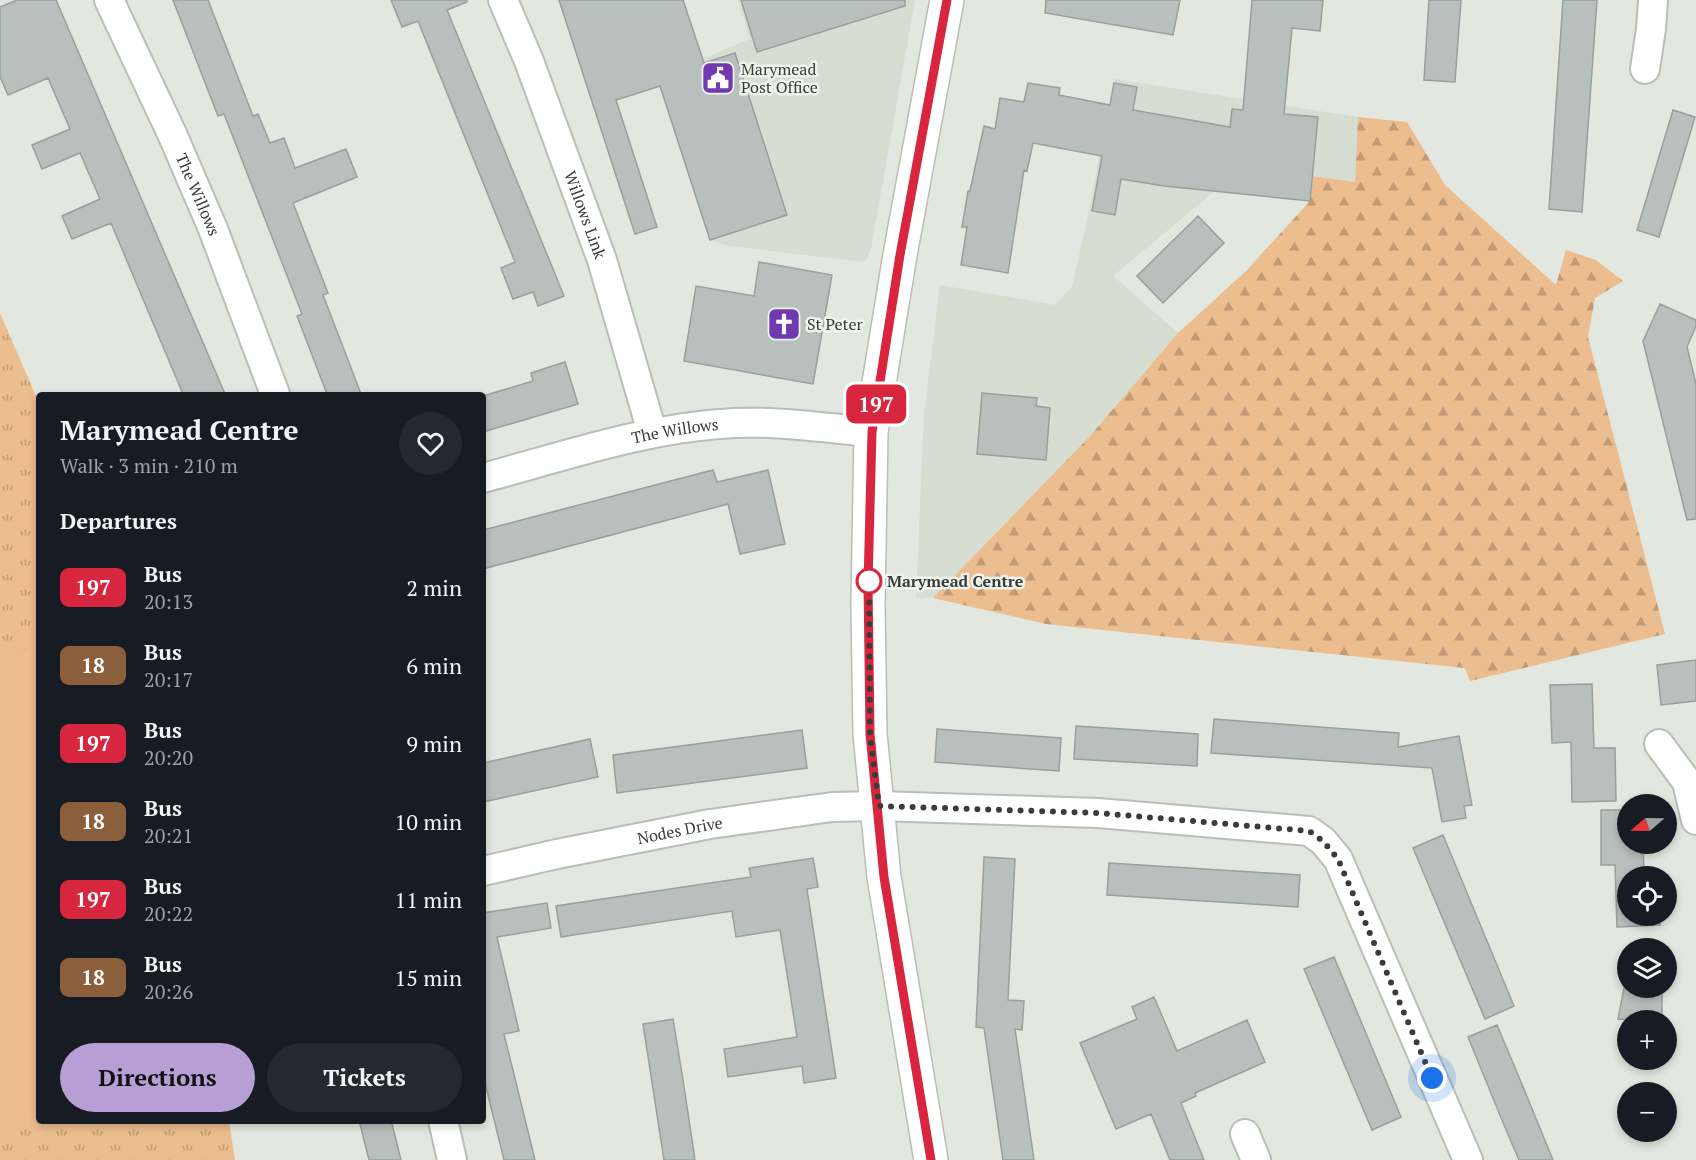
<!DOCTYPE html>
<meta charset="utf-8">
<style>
:root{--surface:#171b24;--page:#242831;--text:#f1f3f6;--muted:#9ea1a6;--accent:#b79fd6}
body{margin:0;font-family:"PT Serif",serif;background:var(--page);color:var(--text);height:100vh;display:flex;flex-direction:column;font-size:22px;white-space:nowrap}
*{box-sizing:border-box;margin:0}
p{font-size:20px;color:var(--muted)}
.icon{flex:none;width:33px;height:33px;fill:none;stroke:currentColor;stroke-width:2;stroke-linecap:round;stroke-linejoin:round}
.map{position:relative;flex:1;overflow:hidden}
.details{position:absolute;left:36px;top:392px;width:450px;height:732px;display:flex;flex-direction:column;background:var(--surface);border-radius:6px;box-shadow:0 3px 9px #0003}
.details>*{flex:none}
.badge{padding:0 12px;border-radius:9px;font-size:21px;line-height:39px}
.needle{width:39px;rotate:250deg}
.tools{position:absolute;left:1617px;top:794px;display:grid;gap:12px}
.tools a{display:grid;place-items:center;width:60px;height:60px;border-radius:50%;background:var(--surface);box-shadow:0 3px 9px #0003;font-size:30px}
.you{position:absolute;width:30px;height:30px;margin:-15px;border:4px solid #fff;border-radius:50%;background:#1a73e8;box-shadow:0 0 0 9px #1a73e833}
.map>.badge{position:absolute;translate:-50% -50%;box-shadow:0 0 0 3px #fff}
h2{padding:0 24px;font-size:22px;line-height:54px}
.round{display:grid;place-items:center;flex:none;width:63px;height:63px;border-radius:32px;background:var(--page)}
.overview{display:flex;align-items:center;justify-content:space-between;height:102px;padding:0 24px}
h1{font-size:28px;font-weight:800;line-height:45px}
.action{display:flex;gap:12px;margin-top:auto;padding:12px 24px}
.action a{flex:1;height:69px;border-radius:36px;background:var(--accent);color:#111;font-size:24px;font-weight:800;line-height:69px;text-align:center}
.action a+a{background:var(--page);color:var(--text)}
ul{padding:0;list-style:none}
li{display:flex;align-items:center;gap:18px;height:78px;padding:0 24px}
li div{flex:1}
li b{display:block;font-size:22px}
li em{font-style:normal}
li .badge{min-width:66px;font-weight:700;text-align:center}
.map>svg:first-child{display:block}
</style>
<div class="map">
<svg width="1696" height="1160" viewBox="0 0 1696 1160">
<defs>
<pattern id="forest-firs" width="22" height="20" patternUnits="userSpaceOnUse" patternTransform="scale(1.5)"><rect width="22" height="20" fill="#ecbd8e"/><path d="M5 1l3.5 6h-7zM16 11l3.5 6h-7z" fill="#c09b75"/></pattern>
<pattern id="park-tufts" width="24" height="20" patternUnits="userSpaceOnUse" patternTransform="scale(1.5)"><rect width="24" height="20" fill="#ecbd8e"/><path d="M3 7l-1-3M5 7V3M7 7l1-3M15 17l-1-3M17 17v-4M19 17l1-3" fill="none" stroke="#c09b75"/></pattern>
</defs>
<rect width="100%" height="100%" fill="#e2e7df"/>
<path fill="#d5ded0" d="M 738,0 L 915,0 L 871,249 L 865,262 L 729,246 L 710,240 L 657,78 L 750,39 Z
M 1114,79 L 1358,117 L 1355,182 L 1310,201 L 1215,191 L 1113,276 L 1178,333 L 1091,435 L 933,598 L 916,598 L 924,414 L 940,285 L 1055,305 L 1072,287 L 1090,206 Z"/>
<path fill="url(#forest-firs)" d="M 1358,117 L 1407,122 L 1445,185 L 1556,285 L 1566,250 L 1596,260 L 1623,281 L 1595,298 L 1588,337 L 1665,634 L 1470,681 L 1465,668 L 1046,624 L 933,598 L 1091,435 L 1178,333 L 1246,271 L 1310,201 L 1312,176 L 1355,182 Z"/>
<path fill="url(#park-tufts)" d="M 0,313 L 39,403 L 39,1120 L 229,1121 L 235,1160 L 0,1160 Z"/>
<path fill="#ecbd8e" d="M 39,648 L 39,1119 L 0,1128 L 0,655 Z"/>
<path fill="#b7c0bc" stroke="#97a09c" stroke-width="1.5" d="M 17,0 L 56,0 L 225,394 L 183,394 L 111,223 L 72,239 L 62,216 L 100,199 L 80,153 L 42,169 L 32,145 L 70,129 L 48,78 L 8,95 L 0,77 L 0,7 Z
M 173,0 L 208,0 L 253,116 L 258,114 L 270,143 L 284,138 L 295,168 L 346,149 L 357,177 L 293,203 L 328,293 L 323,295 L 361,394 L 327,394 L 297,316 L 302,314 L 240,155 L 224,114 L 218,116 Z
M 391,0 L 467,0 L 467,2 L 447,10 L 564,296 L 538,306 L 533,292 L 513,299 L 501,268 L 515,262 L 418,21 L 402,27 Z
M 559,0 L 683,0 L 704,63 L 735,53 L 787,215 L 710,240 L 660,86 L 616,100 L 657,227 L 635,234 Z
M 741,0 L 905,0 L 905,6 L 757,52 Z
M 1046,0 L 1180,0 L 1173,35 L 1045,13 Z
M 1252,0 L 1323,0 L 1320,31 L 1292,28 L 1284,114 L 1318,117 L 1310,201 L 1164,186 L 1121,179 L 1115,215 L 1092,211 L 1102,156 L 1033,143 L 1027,171 L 1024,170 L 1008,273 L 961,265 L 967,227 L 962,227 L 968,191 L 970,191 L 984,126 L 995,129 L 1000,98 L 1024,102 L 1028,83 L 1060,88 L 1059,95 L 1110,105 L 1114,83 L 1137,87 L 1133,110 L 1230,127 L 1232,109 L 1243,110 Z
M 1429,0 L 1461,0 L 1455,82 L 1424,80 Z
M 1563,0 L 1597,0 L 1582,212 L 1549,209 Z
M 1673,110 L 1695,117 L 1659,237 L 1637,230 Z
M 1198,216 L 1224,243 L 1163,303 L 1137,276 Z
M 759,262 L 832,275 L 813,384 L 684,361 L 696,286 L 754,296 Z
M 1660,304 L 1696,320 L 1696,326 L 1687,347 L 1696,384 L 1696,519 L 1687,520 L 1643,341 Z
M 565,362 L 578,404 L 483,432 L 483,396 L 533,381 L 531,373 Z
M 982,393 L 1037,398 L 1036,406 L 1050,408 L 1046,460 L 977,454 Z
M 713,470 L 717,482 L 768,470 L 785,544 L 740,554 L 728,504 L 483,569 L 483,530 Z
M 1696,660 L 1696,701 L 1661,705 L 1657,665 Z
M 1592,684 L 1594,748 L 1615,748 L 1616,801 L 1572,802 L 1571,742 L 1552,743 L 1550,685 Z
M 1214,719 L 1399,733 L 1398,747 L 1459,736 L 1472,805 L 1464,806 L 1466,818 L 1442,822 L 1432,768 L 1211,753 Z
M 1076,726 L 1198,734 L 1197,766 L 1074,759 Z
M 937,729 L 1061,738 L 1059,771 L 935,762 Z
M 802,730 L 807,768 L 617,793 L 613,755 Z
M 590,739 L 598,777 L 483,802 L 483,763 Z
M 1601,810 L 1628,810 L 1628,843 L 1643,843 L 1644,872 L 1658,872 L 1658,876 L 1628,876 L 1628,915 L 1660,915 L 1660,925 L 1617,927 L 1615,865 L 1601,865 Z
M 1443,835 L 1514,1006 L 1485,1019 L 1413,848 Z
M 984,857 L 1015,859 L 1008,1000 L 1024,1001 L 1022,1030 L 1015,1029 L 1034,1160 L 1003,1160 L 984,1028 L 976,1027 Z
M 813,858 L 818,887 L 807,889 L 836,1078 L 804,1083 L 802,1066 L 728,1077 L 724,1049 L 797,1037 L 780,930 L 736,937 L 732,911 L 561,937 L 556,906 L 751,877 L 749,868 Z
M 1109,863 L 1300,875 L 1298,907 L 1107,895 Z
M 547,903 L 551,928 L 497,937 L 519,1031 L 504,1034 L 535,1160 L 504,1160 L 483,1075 L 483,913 Z
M 1334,957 L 1401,1117 L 1372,1130 L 1304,969 Z
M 1626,978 L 1628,987 L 1662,987 L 1662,1020 L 1628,1020 L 1618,1019 Z
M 1154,997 L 1177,1051 L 1247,1020 L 1265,1062 L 1195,1093 L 1196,1096 L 1181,1103 L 1204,1160 L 1170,1160 L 1151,1114 L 1116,1129 L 1080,1043 L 1137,1019 L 1132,1007 Z
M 673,1019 L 683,1080 L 695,1160 L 664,1160 L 643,1024 Z
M 1497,1025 L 1521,1082 L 1553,1160 L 1519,1160 L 1504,1125 L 1468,1037 Z
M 359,1120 L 391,1120 L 401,1160 L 369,1160 Z"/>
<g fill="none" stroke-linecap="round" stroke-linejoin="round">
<defs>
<g id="street">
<path id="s1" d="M 109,0 L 173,136 L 213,229 L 275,394"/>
<path id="s2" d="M 503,0 L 529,61 L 602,260 L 652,432"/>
<path d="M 1645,69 L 1651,29 L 1653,0"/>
<path id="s3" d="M 483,478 C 565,456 648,427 734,423 C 780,421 826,428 871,432"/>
<path d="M 1659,744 L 1687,782 L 1696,820"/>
<path id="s4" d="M 483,871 L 557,854 L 710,824 L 832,807 L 879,806 L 1098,813 L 1309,831 L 1323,841 L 1338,859 L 1468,1160"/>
<path d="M 443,1120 L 452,1160"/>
<path d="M 1245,1134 L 1256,1160"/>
</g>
<path id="secondary" d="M 931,1160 L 884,877 L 870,734 L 868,605 L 871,432 L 900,255 L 947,0"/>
</defs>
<use href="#street" stroke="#b9beb6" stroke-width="32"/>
<use href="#secondary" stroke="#b9beb6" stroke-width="36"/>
<use href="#street" stroke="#fff" stroke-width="28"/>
<use href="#secondary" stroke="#fff" stroke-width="33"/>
</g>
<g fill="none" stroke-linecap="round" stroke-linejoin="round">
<defs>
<path id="line" d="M 931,1160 L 884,877 L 870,734 L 868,583 L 872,432 L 900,255 L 947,0"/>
</defs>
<use href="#line" stroke="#fff" stroke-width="14"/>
<use href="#line" stroke="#d7263d" stroke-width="9"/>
<path stroke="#3a3c39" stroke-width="6" stroke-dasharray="0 10.8" d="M 869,581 L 870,734 L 879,806 L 1098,813 L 1309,831 L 1323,841 L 1338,859 L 1432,1078"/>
</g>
<defs>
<symbol id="civic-square" viewBox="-11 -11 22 22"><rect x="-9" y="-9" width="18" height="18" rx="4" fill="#7039af" stroke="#eff4ec"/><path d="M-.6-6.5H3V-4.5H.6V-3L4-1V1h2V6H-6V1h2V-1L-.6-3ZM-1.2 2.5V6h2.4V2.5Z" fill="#fff"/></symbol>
<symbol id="church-square" viewBox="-11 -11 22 22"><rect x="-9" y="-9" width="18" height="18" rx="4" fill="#7039af" stroke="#eff4ec"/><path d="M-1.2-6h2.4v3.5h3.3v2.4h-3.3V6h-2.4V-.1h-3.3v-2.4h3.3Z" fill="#fff"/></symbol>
</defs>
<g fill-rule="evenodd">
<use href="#civic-square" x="699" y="59" width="38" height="38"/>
<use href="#church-square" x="765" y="305" width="38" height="38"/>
</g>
<circle fill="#fff" stroke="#d7263d" stroke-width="3" cx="869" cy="581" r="12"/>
<g text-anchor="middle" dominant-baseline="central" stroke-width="5" stroke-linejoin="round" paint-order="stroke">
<g font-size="16" fill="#3a3c39" stroke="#eff4ec" text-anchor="start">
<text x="741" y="69">Marymead<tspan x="741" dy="18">Post Office</tspan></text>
<text x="807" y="324">St Peter</text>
</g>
<g font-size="16" fill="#3a3c39" stroke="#eff4ec">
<text stroke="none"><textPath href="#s1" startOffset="214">The Willows</textPath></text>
<text stroke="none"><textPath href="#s2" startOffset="230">Willows Link</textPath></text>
<text stroke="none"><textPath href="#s3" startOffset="198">The Willows</textPath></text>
<text stroke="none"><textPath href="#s4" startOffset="201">Nodes Drive</textPath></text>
</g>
<g font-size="16" font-weight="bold" fill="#3a3c39" stroke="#eff4ec" text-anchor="start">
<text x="887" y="581">Marymead Centre</text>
</g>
</g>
</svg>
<div class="tools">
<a><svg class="needle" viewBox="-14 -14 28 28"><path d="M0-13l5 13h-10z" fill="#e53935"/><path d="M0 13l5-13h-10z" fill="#9ea1a6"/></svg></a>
<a><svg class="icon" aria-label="locate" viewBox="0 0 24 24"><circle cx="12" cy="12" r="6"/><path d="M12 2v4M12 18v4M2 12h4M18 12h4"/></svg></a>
<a><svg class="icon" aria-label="layers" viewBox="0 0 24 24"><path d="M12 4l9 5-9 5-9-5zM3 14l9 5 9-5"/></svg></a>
<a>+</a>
<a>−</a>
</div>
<div class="you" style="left:1432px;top:1078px"></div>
<b class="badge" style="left:876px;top:404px;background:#d7263d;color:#fff">197</b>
<section class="details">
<div class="overview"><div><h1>Marymead Centre</h1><p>Walk · 3 min · 210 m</p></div><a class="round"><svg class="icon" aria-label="heart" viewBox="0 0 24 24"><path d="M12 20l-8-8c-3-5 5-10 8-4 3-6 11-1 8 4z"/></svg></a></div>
<h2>Departures</h2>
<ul>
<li><span class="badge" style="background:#d7263d;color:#fff">197</span><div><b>Bus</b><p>20:13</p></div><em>2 min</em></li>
<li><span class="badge" style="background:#8b5e3c;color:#fff">18</span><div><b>Bus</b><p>20:17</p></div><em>6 min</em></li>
<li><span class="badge" style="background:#d7263d;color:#fff">197</span><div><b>Bus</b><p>20:20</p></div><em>9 min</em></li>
<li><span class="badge" style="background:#8b5e3c;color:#fff">18</span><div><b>Bus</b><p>20:21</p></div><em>10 min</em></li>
<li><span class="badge" style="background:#d7263d;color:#fff">197</span><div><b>Bus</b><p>20:22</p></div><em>11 min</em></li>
<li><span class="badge" style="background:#8b5e3c;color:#fff">18</span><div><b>Bus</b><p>20:26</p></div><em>15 min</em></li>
</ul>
<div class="action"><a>Directions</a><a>Tickets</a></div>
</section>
</div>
